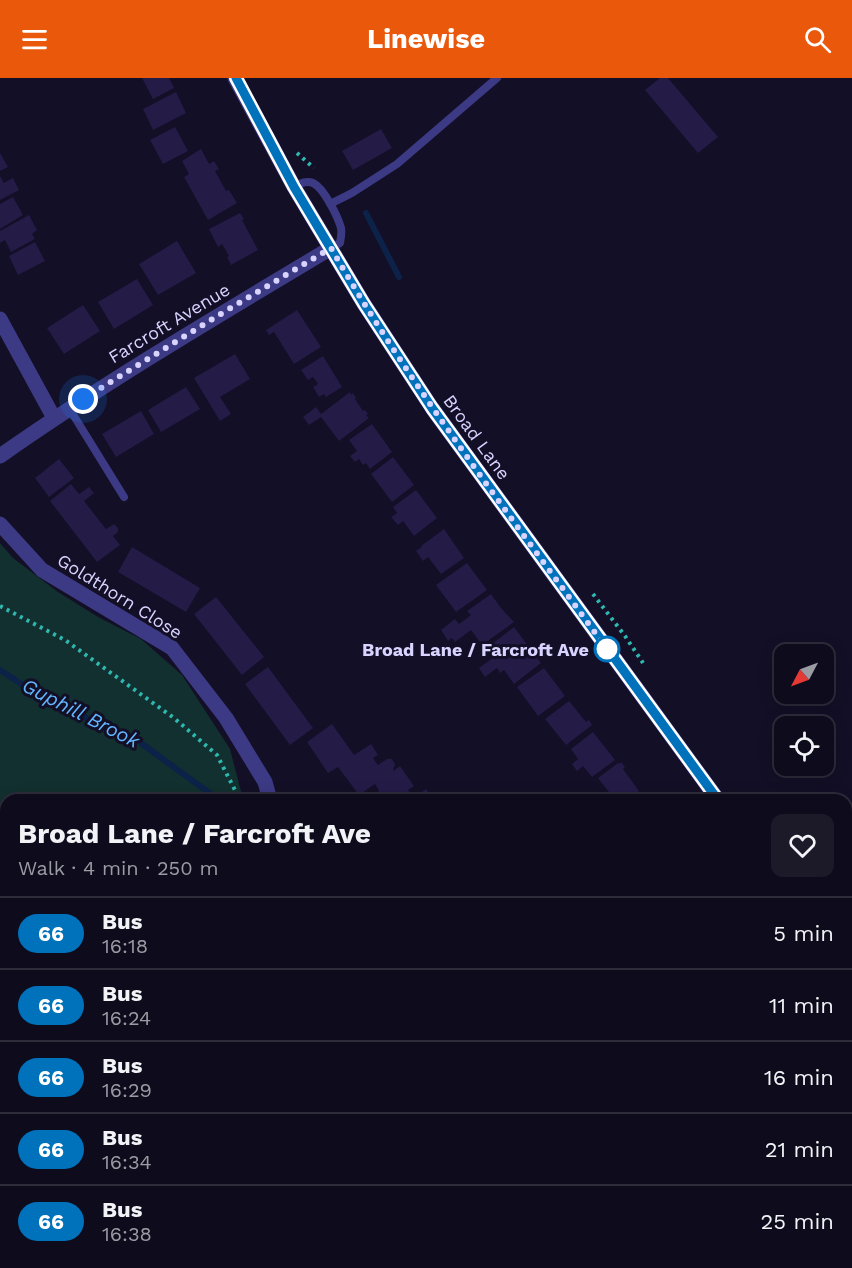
<!DOCTYPE html>
<meta charset="utf-8">
<style>
:root{--surface:#0e0b1c;--page:#1c1929;--text:#f1f3f6;--muted:#9b9ba3;--line:#2e2b3b;--accent:#ea580c}
body{margin:0;font-family:"Work Sans",sans-serif;background:var(--page);color:var(--text);height:100vh;display:flex;flex-direction:column;font-size:22px;white-space:nowrap}
*{box-sizing:border-box;margin:0}
p{font-size:20px;color:var(--muted)}
.icon{flex:none;width:33px;height:33px;fill:none;stroke:currentColor;stroke-width:2;stroke-linecap:round;stroke-linejoin:round}
.map{position:relative;flex:1;overflow:hidden}
.side{position:absolute;left:0px;top:716px;width:852px;height:476px;display:flex;flex-direction:column;background:var(--surface);border-radius:18px 18px 0 0;box-shadow:0 3px 15px #0003,0 0 0 2px var(--line)}
.side>*{flex:none}
.badge{padding:0 12px;border-radius:20px;font-size:21px;line-height:39px}
.needle{width:39px;rotate:229deg}
.tools{position:absolute;left:774px;top:566px;display:grid;gap:12px}
.tools a{display:grid;place-items:center;width:60px;height:60px;border-radius:12px;background:var(--surface);box-shadow:0 3px 15px #0003,0 0 0 2px var(--line);font-size:30px}
.you{position:absolute;width:30px;height:30px;margin:-15px;border:4px solid #fff;border-radius:50%;background:#1a73e8;box-shadow:0 0 0 9px #1a73e833}
.map>.badge{position:absolute;translate:-50% -50%;box-shadow:0 0 0 3px #fff}
.round{display:grid;place-items:center;flex:none;width:63px;height:63px;border-radius:12px;background:var(--page)}
.overview{display:flex;align-items:center;justify-content:space-between;height:102px;padding:0 18px}
h1{font-size:28px;font-weight:700;line-height:45px}
ul{padding:0;list-style:none}
li{display:flex;align-items:center;gap:18px;height:72px;padding:0 18px;border-top:2px solid var(--line)}
li div{flex:1}
li b{display:block;font-size:22px}
li em{font-style:normal}
li .badge{min-width:66px;font-weight:700;text-align:center}
header{display:flex;justify-content:space-between;align-items:center;height:78px;padding:0 18px;background:var(--accent);color:#fff;font-size:27px;font-weight:700}
.map>svg:first-child{display:block}
</style>
<header><svg class="icon" aria-label="menu" viewBox="0 0 24 24"><path d="M4 6h16M4 12h16M4 18h16"/></svg>Linewise<svg class="icon" aria-label="search" viewBox="0 0 24 24"><circle cx="10" cy="10" r="6"/><path d="M15 15l6 6"/></svg></header>
<div class="map">
<svg width="852" height="1190" viewBox="0 0 852 1190">
<rect width="100%" height="100%" fill="#130f26"/>
<path fill="#12302f" d="M 0,465 L 13,480 L 58,514 L 98,539 L 141,561 L 182,597 L 230,671 L 243,721 L 6,722 L 6,768 L 0,762 Z"/>
<g fill="none" stroke-linecap="round" stroke-linejoin="round">
<path stroke="#0c2248" stroke-width="6" d="M 366,135 L 399,199
M 0,592 L 32,613 L 99,646 L 134,660 L 219,722"/>
</g>
<path fill="#241b47" d="M 142,0 L 169,0 L 174,10 L 153,21 Z
M 660,0 L 668,0 L 718,59 L 698,75 L 645,12 Z
M 176,14 L 186,35 L 153,52 L 143,31 Z
M 175,49 L 188,73 L 163,86 L 150,62 Z
M 381,51 L 392,70 L 353,92 L 342,73 Z
M 201,71 L 209,86 L 214,83 L 219,91 L 215,93 L 226,113 L 229,112 L 237,125 L 208,142 L 184,99 L 189,96 L 182,83 Z
M 0,75 L 8,89 L 0,93 Z
M 0,98 L 4,105 L 13,100 L 19,112 L 0,122 Z
M 13,119 L 23,137 L 0,151 L 0,126 Z
M 240,135 L 244,141 L 242,142 L 258,172 L 231,187 L 227,179 L 229,178 L 222,166 L 218,169 L 209,151 Z
M 29,137 L 37,152 L 32,156 L 35,161 L 11,174 L 5,162 L 0,165 L 0,153 Z
M 177,163 L 196,195 L 158,217 L 139,186 Z
M 35,164 L 45,183 L 18,197 L 9,178 Z
M 137,201 L 153,227 L 114,251 L 98,224 Z
M 83,227 L 100,253 L 64,276 L 47,250 Z
M 297,232 L 321,269 L 294,286 L 274,254 L 269,257 L 266,252 Z
M 235,276 L 250,301 L 220,319 L 231,336 L 220,343 L 194,300 Z
M 323,278 L 342,309 L 326,319 L 324,316 L 319,319 L 313,309 L 318,306 L 313,299 L 308,302 L 301,292 Z
M 186,309 L 200,331 L 161,354 L 148,332 Z
M 350,314 L 351,317 L 353,315 L 356,320 L 355,321 L 363,333 L 365,332 L 368,336 L 366,337 L 369,340 L 339,363 L 321,339 L 309,347 L 303,339 L 316,329 L 321,336 Z
M 141,333 L 154,356 L 116,379 L 102,356 Z
M 372,346 L 392,374 L 370,391 L 366,385 L 363,387 L 359,381 L 355,384 L 350,378 L 357,373 L 349,362 Z
M 393,379 L 414,407 L 392,424 L 371,396 Z
M 59,381 L 74,400 L 49,419 L 35,400 Z
M 71,406 L 79,416 L 89,409 L 94,415 L 84,423 L 106,451 L 114,446 L 118,450 L 118,454 L 113,458 L 120,467 L 97,484 L 50,423 Z
M 416,412 L 437,440 L 414,458 L 403,443 L 398,447 L 391,439 L 397,435 L 393,429 Z
M 444,451 L 464,480 L 441,496 L 428,479 L 423,483 L 416,473 L 422,469 L 421,468 Z
M 132,469 L 200,510 L 186,534 L 118,494 Z
M 467,485 L 487,512 L 456,534 L 436,507 Z
M 491,516 L 501,530 L 514,544 L 482,567 L 471,552 L 455,564 L 452,560 L 448,563 L 441,552 L 455,541 L 459,546 L 471,537 L 467,533 Z
M 216,519 L 264,579 L 242,597 L 194,536 Z
M 514,549 L 541,585 L 514,606 L 504,592 L 500,595 L 497,590 L 485,599 L 479,590 L 494,579 L 487,570 Z
M 268,589 L 313,650 L 290,667 L 245,606 Z
M 544,590 L 565,618 L 538,638 L 517,609 Z
M 569,623 L 586,644 L 589,642 L 592,647 L 566,667 L 545,641 Z
M 332,646 L 354,677 L 371,666 L 378,677 L 373,680 L 378,687 L 387,681 L 392,681 L 395,686 L 393,693 L 400,688 L 414,708 L 408,712 L 413,720 L 426,711 L 433,720 L 430,722 L 373,722 L 371,719 L 379,713 L 375,706 L 359,717 L 338,689 L 328,695 L 307,664 Z
M 593,654 L 615,682 L 592,699 L 583,688 L 577,693 L 574,689 L 572,686 L 578,681 L 571,671 Z
M 621,684 L 625,689 L 623,691 L 639,713 L 628,722 L 607,722 L 612,718 L 598,700 L 618,685 L 619,686 Z
M 0,837 L 6,842 L 6,876 L 0,883 Z
M 6,887 L 6,904 L 2,910 L 0,909 L 0,895 Z
M 851,1063 L 852,1093 L 846,1094 L 846,1064 Z
M 852,1096 L 852,1128 L 846,1129 L 846,1097 Z
M 852,1131 L 852,1161 L 846,1162 L 846,1132 Z
M 0,1138 L 6,1145 L 6,1166 L 0,1172 Z
M 852,1165 L 852,1190 L 832,1190 L 831,1185 L 846,1185 L 846,1166 Z
M 6,1177 L 6,1185 L 43,1185 L 47,1190 L 0,1190 L 0,1182 Z
M 215,1185 L 251,1185 L 249,1190 L 222,1190 L 214,1187 Z
M 342,1185 L 370,1185 L 369,1190 L 341,1190 Z
M 624,1185 L 652,1185 L 653,1186 L 624,1190 Z
M 748,1185 L 763,1185 L 764,1190 L 741,1190 L 740,1186 Z"/>
<g fill="none" stroke-linecap="round" stroke-linejoin="round">
<path stroke="#2fb8b0" stroke-width="4" stroke-dasharray="3 4.5" stroke-linecap="butt" d="M 297,75 L 314,90
M 593,516 L 625,558 L 643,585
M 0,528 L 65,562 L 174,640 L 217,677 L 240,722
M 0,729 L 6,734
M 846,816 L 852,817"/>
<path stroke="#3d3a85" stroke-width="8" d="M 294,109 C 300,106 306,102 313,105 C 324,110 338,139 341,150 C 342,155 341,160 340,165 L 331,170
M 330,126 L 352,115 L 397,86 L 497,0
M 69,330 L 124,419"/>
<path stroke="#3d3a85" stroke-width="15" d="M 0,241 L 54,340
M 0,378 C 107,303 219,237 331,170
M 0,446 L 42,492 L 172,570 L 226,640 L 265,704 L 270,722
M 0,784 L 6,790
M 690,1185 L 691,1190
M 294,1190 L 294,1185"/>
<path stroke="#3d3a85" stroke-width="15" d="M 235,0 L 294,109 L 364,226 L 432,330 L 718,722
M 846,849 L 852,847
M 846,901 L 852,902"/>
</g>
<g fill="none" stroke-linecap="round" stroke-linejoin="round">
<defs>
<path id="line" d="M 236,0 L 294,109 L 364,226 L 432,330 L 718,722"/>
</defs>
<use href="#line" stroke="#fff" stroke-width="14"/>
<use href="#line" stroke="#0072bc" stroke-width="9"/>
<path stroke="#d9d4ff" stroke-width="6" stroke-dasharray="0 10.8" d="M 83,321 L 224,234 L 331,170 C 414,314 515,444 612,578 L 607,571"/>
</g>
<circle fill="#fff" stroke="#0072bc" stroke-width="3" cx="607" cy="571" r="12"/>
<g text-anchor="middle" dominant-baseline="central" stroke-width="6" stroke-linejoin="round" paint-order="stroke">
<g font-size="18" fill="#d9d4ff" stroke="#130f26">
<text transform="translate(169 245) rotate(-31)">Farcroft Avenue</text>
<text transform="translate(477 359) rotate(54)">Broad Lane</text>
<text transform="translate(120 518) rotate(32)">Goldthorn Close</text>
</g>
<g font-size="18" font-weight="bold" fill="#d9d4ff" stroke="#130f26" text-anchor="end">
<text x="589" y="571">Broad Lane / Farcroft Ave</text>
</g>
<g font-size="20" font-style="italic" fill="#62b6ff" stroke="#130f26">
<text transform="translate(81 635) rotate(27)">Guphill Brook</text>
</g>
</g>
</svg>
<div class="tools">
<a><svg class="needle" viewBox="-14 -14 28 28"><path d="M0-13l5 13h-10z" fill="#e53935"/><path d="M0 13l5-13h-10z" fill="#9b9ba3"/></svg></a>
<a><svg class="icon" aria-label="locate" viewBox="0 0 24 24"><circle cx="12" cy="12" r="6"/><path d="M12 2v4M12 18v4M2 12h4M18 12h4"/></svg></a>
</div>
<div class="you" style="left:83px;top:321px"></div>
<section class="side">
<div class="overview"><div><h1>Broad Lane / Farcroft Ave</h1><p>Walk · 4 min · 250 m</p></div><a class="round"><svg class="icon" aria-label="heart" viewBox="0 0 24 24"><path d="M12 20l-8-8c-3-5 5-10 8-4 3-6 11-1 8 4z"/></svg></a></div>
<ul>
<li><span class="badge" style="background:#0072bc;color:#fff">66</span><div><b>Bus</b><p>16:18</p></div><em>5 min</em></li>
<li><span class="badge" style="background:#0072bc;color:#fff">66</span><div><b>Bus</b><p>16:24</p></div><em>11 min</em></li>
<li><span class="badge" style="background:#0072bc;color:#fff">66</span><div><b>Bus</b><p>16:29</p></div><em>16 min</em></li>
<li><span class="badge" style="background:#0072bc;color:#fff">66</span><div><b>Bus</b><p>16:34</p></div><em>21 min</em></li>
<li><span class="badge" style="background:#0072bc;color:#fff">66</span><div><b>Bus</b><p>16:38</p></div><em>25 min</em></li>
</ul>
</section>
</div>
